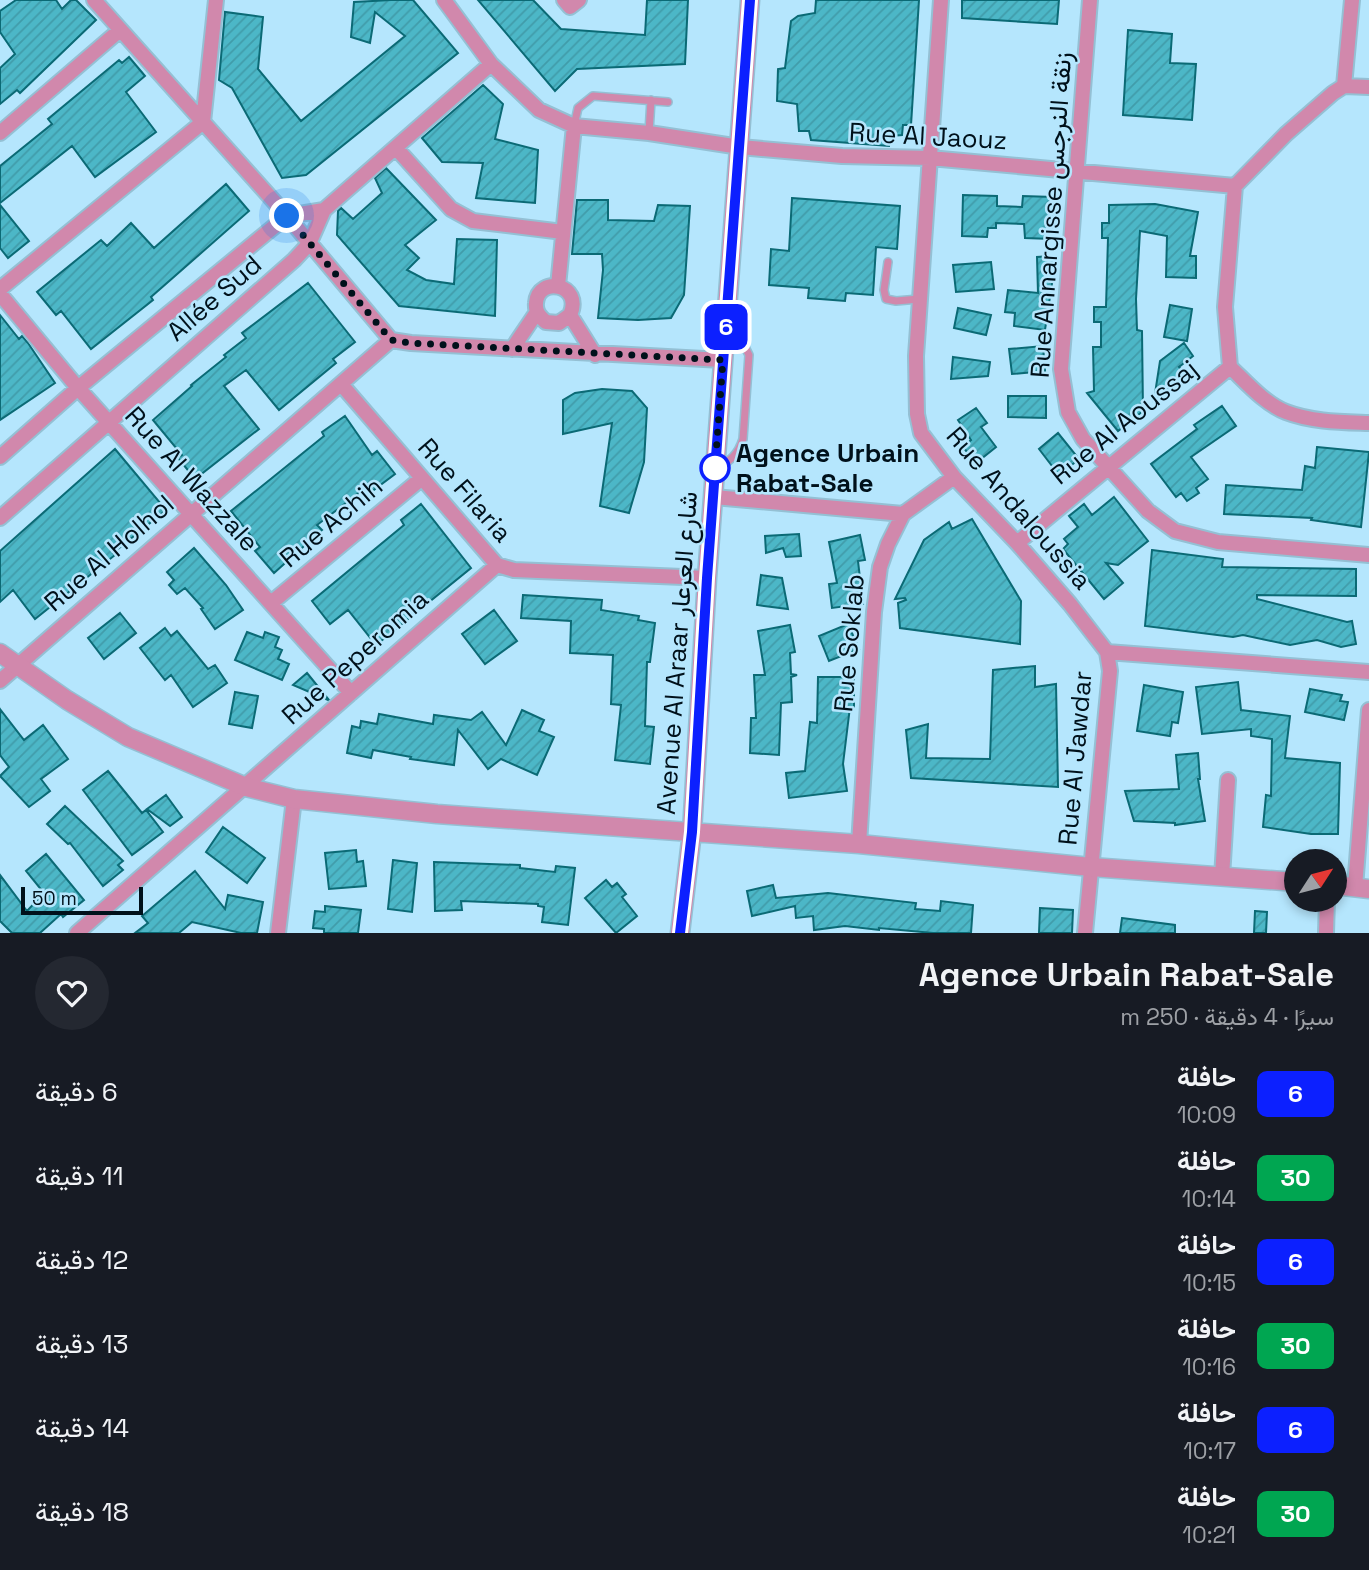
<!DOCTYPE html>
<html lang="ar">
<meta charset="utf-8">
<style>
:root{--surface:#171b24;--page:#242831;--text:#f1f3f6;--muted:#9ea1a6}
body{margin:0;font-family:"Space Grotesk",Vazirmatn,sans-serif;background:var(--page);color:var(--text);direction:rtl;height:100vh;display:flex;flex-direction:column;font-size:26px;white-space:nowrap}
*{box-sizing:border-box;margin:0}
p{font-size:23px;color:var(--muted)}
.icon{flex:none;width:38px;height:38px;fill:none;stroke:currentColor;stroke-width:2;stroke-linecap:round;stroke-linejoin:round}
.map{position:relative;height:933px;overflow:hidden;direction:ltr}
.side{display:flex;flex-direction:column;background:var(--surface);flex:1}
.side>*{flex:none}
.badge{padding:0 14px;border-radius:10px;font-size:24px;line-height:46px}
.needle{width:46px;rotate:54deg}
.fabs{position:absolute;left:1284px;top:849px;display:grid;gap:14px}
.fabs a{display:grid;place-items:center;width:63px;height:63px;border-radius:50%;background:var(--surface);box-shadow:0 4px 10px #0003;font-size:35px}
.scale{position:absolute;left:21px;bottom:18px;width:122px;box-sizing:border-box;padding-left:7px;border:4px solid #00111b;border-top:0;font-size:19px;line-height:24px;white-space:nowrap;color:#00111b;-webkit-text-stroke:5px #b5e6fd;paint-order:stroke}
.you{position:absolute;width:35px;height:35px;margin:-18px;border:5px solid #fff;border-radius:50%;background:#1a73e8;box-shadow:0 0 0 10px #1a73e833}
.map>.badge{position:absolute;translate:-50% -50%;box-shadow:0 0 0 4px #fff}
.round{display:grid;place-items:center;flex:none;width:74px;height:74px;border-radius:37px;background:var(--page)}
.overview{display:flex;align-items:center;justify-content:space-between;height:119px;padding:0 35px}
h1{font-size:33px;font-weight:700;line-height:52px}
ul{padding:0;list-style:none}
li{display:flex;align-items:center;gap:21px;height:84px;padding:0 35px}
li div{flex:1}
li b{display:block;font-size:26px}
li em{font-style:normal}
li .badge{min-width:77px;font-weight:700;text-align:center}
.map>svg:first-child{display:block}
</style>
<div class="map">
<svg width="1369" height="933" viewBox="0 0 1369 933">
<defs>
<pattern id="building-hatch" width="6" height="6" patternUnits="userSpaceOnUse" patternTransform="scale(1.75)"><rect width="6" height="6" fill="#4cb7c7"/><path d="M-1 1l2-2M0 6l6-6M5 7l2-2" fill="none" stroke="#419caa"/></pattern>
</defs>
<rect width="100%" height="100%" fill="#b5e6fd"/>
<path fill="url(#building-hatch)" stroke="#0b6a75" stroke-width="2" d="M 16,0 L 56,0 L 62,9 L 71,0 L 76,0 L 96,20 L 20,93 L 17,90 L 0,104 L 0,68 L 15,54 L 0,32 L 0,11 Z
M 391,0 L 413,0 L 458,53 L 306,175 L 282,178 L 232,88 L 219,80 L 225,12 L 263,17 L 258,69 L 301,121 L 405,36 L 375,12 L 370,43 L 351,37 L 354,2 Z
M 478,0 L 533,0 L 561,29 L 645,35 L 647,0 L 688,0 L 685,64 L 577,69 L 555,91 Z
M 816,0 L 919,0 L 911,125 L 903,125 L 902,135 L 890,136 L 889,146 L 811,140 L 809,131 L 799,131 L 797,104 L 777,101 L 778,69 L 785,68 L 791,21 L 798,16 L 815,13 Z
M 962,0 L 1059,0 L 1057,24 L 962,18 Z
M 1128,30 L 1172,34 L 1170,63 L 1196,64 L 1192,120 L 1123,115 Z
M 129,57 L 145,76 L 126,92 L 156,132 L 95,177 L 72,146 L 0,203 L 0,166 L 52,124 L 48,119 L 119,60 L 122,63 Z
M 483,85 L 503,104 L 495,139 L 538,150 L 535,203 L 476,198 L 483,163 L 442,162 L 422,138 Z
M 386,168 L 436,220 L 405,245 L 419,258 L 407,270 L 426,280 L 454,284 L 457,239 L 497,240 L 495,316 L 399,306 L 337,235 L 338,211 L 341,208 L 353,219 L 382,193 L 375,178 Z
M 226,184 L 249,211 L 151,297 L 153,300 L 91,349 L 61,311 L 56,315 L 37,292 L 101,240 L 107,246 L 131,223 L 154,248 Z
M 963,195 L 997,196 L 997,206 L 1022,207 L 1023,196 L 1053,197 L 1051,239 L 1025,238 L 1024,224 L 996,223 L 996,228 L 988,228 L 987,237 L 962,236 Z
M 792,198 L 900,206 L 897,249 L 876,247 L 873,295 L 846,293 L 845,301 L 808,298 L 809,288 L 769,285 L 771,249 L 789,251 Z
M 577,200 L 608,200 L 608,220 L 654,221 L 658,205 L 690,206 L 684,295 L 671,318 L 638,320 L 598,318 L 603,270 L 602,254 L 572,254 Z
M 1155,204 L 1198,212 L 1190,256 L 1196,256 L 1196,278 L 1166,277 L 1167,236 L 1140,231 L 1136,299 L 1137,330 L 1142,331 L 1143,411 L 1118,431 L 1087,393 L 1094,391 L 1093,347 L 1101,347 L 1101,322 L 1094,322 L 1094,307 L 1106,307 L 1108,238 L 1102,238 L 1102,223 L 1109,223 L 1109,205 Z
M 0,205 L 29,241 L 8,258 L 0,248 Z
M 1052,256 L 1053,277 L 1045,330 L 1014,326 L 1015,313 L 1005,312 L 1008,290 L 1038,293 L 1037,257 Z
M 991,262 L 994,289 L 956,292 L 953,265 Z
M 308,283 L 355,342 L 333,359 L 336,363 L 279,410 L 246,370 L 224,386 L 259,429 L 195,479 L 178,458 L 182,455 L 153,420 L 192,386 L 191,385 L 226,357 L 224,355 L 246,338 L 242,333 Z
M 1170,305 L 1192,309 L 1187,341 L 1164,337 Z
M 958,308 L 991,315 L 986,335 L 954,328 Z
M 0,315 L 19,339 L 22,336 L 28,343 L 55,383 L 0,420 Z
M 1184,343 L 1193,356 L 1179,367 L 1186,375 L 1154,400 L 1160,361 Z
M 1043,346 L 1045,371 L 1012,374 L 1009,349 Z
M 953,357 L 990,362 L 988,376 L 951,379 Z
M 602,389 L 632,391 L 647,408 L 644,462 L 629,513 L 600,506 L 612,423 L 563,434 L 563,400 L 575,393 Z
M 1008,396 L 1046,396 L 1046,418 L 1008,417 Z
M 1222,406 L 1236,426 L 1191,457 L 1208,479 L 1196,488 L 1199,493 L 1187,501 L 1181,493 L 1176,497 L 1151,464 L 1197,429 L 1194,425 Z
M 976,408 L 987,423 L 981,427 L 996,447 L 976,463 L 963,447 L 971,440 L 958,420 Z
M 345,416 L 372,455 L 377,451 L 395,474 L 367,495 L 363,490 L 317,525 L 322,530 L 274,573 L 255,551 L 260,547 L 231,511 L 324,436 L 322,432 Z
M 1058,433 L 1079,459 L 1059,475 L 1039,449 Z
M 1317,447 L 1369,452 L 1361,527 L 1311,520 L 1312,518 L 1224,514 L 1226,485 L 1302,490 L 1305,466 L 1315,468 Z
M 115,449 L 166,510 L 113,553 L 115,555 L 35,619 L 13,590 L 0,602 L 0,551 Z
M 1114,497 L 1148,541 L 1118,565 L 1106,563 L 1123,583 L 1104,599 L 1063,549 L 1068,544 L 1064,539 L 1078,527 L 1069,516 L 1084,504 L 1092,515 Z
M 421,504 L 471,568 L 376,645 L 348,610 L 330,624 L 312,601 L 404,525 L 401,520 Z
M 972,519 L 1021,601 L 1020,644 L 900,628 L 898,603 L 906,600 L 905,598 L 895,599 L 924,540 L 949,522 L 952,529 Z
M 799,534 L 801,556 L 786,557 L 783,548 L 766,553 L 765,536 Z
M 860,535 L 865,560 L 858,561 L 863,604 L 832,608 L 829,584 L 837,583 L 829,542 Z
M 194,548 L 226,585 L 243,610 L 215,629 L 201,609 L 203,608 L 185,588 L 177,594 L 169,585 L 174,580 L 167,572 Z
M 1152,550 L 1223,559 L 1222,567 L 1356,569 L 1356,596 L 1257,595 L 1257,599 L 1347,622 L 1352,621 L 1356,644 L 1341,647 L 1317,640 L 1290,645 L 1243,635 L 1233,637 L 1145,626 Z
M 761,575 L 782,578 L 788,609 L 757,605 Z
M 523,595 L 602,600 L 601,610 L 639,616 L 638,620 L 655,623 L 650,662 L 647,662 L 645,726 L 654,727 L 650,764 L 615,760 L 621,705 L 611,704 L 613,655 L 570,653 L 571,621 L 521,618 Z
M 494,610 L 517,641 L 485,664 L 462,634 Z
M 120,613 L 136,633 L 104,659 L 88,638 Z
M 848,624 L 859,649 L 829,661 L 819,636 Z
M 790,625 L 795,652 L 790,653 L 791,674 L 797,675 L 791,677 L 792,702 L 781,703 L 779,755 L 750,753 L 751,718 L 756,718 L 754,675 L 765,675 L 758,631 Z
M 165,628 L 171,636 L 177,631 L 208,669 L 215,665 L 227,683 L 193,707 L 171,675 L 165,680 L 140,648 Z
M 247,632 L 263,638 L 265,632 L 279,637 L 275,647 L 282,650 L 278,659 L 289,664 L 282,680 L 235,660 Z
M 1035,666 L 1035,687 L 1056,684 L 1058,787 L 911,778 L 906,730 L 928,724 L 926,758 L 990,759 L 993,670 Z
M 307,673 L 329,700 L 328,700 L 293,685 Z
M 818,677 L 854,677 L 854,707 L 850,707 L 843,764 L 847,791 L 789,798 L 786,773 L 805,771 L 810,722 L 817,723 Z
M 1238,682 L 1241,710 L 1290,716 L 1285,758 L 1340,763 L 1338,834 L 1311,834 L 1263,827 L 1266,795 L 1271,796 L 1272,739 L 1251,736 L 1251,729 L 1202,734 L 1196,687 Z
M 1144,685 L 1183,692 L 1178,723 L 1172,722 L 1170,736 L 1137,731 Z
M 1310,689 L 1342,695 L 1340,701 L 1348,702 L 1344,720 L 1305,712 Z
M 235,692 L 258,696 L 252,728 L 229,724 Z
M 0,709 L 24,740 L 43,725 L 68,759 L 41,779 L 50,791 L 29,807 L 0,776 L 9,767 L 0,755 Z
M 522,710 L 544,720 L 539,731 L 554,737 L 537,775 L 501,759 L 488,769 L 458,730 L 454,765 L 410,759 L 411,757 L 373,750 L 371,758 L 347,753 L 352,726 L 360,728 L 361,721 L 377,724 L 379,714 L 433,724 L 434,715 L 471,720 L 482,712 L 506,745 Z
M 1198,753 L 1200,779 L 1198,779 L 1205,821 L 1175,825 L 1175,823 L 1134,821 L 1125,791 L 1179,789 L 1176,755 Z
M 108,771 L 142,813 L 146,810 L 163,832 L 132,855 L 83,790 Z
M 166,795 L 182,817 L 170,826 L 147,809 Z
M 65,806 L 123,861 L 118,865 L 123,870 L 103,886 L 70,843 L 68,844 L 47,824 Z
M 223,827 L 265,858 L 247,883 L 206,852 Z
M 356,850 L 357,862 L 363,861 L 366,886 L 329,889 L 325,853 Z
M 46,854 L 84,900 L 63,917 L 61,914 L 40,933 L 12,933 L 0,921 L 0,875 L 27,911 L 44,893 L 26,871 Z
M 393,860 L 417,863 L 412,912 L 388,909 Z
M 434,862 L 520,865 L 520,868 L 555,872 L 556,866 L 575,868 L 568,925 L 542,922 L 544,907 L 538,906 L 538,904 L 461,901 L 462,910 L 435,911 Z
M 195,871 L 225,909 L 228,895 L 263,902 L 257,933 L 241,933 L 192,922 L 179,933 L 135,933 L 148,923 L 142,916 Z
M 606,880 L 612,887 L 617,883 L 626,894 L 622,897 L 637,916 L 616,933 L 585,898 Z
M 773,885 L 776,898 L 828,893 L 916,903 L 915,909 L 940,911 L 941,901 L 973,905 L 971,933 L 933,933 L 879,928 L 879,930 L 845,926 L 814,930 L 813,916 L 796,918 L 795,906 L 752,916 L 747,891 Z
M 325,906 L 361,910 L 358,933 L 324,933 L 324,929 L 313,928 L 315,911 L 325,912 Z
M 1040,908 L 1073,910 L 1072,933 L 1039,933 Z
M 1255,911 L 1267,912 L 1266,933 L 1254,933 Z
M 1122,918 L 1175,925 L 1175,933 L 1120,933 Z"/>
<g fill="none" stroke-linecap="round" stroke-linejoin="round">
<defs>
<path id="service" d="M 574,126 L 578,108 L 593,96 L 668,102
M 649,132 L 651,100
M 888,262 L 884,290 L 886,299 L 896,301 L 919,299
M 716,469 C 730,461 738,455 743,439 L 749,355 L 743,343 L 728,325"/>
<path id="minor" d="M 94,0 L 287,216 L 391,340 L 411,343 L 722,360
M 444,0 L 491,64 L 539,110 L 574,126 L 649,133 L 740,147 L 842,156 L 930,158 L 1235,186
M 564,0 L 570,7 L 579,0
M 941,0 L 916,356 L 917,414 L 921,433 L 954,477 L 1017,543 L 1070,604 L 1107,652 L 1369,672
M 1090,0 L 1061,369 L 1068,412 L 1083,439 L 1148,511 L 1175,531 L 1218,542 L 1369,555
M 1344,86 L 1352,0
M 0,133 L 120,30
M 396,148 L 451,209 L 473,221 L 563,232
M 1235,186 L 1225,307 L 1230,367 C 1246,382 1265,404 1286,412 C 1312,422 1342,422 1369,423
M 1235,186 L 1286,134 L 1333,93 L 1344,86 L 1369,87
M 558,286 L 574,126
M 0,289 L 203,122 L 216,0
M 0,294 L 78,388 L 351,693
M 570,315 L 559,323 L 546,322 C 540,317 535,312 536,303 C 538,275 584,284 570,315 L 595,355
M 512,349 L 537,312
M 341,384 L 497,565 L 514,570 L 707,578
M 0,457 L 78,388 L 287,216 L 324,210
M 714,497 L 903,514
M 0,518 L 294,260 L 309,244 L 324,210 L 491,64
M 1017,543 L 1230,367
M 271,603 L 422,478
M 0,681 L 391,340
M 859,844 L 874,612 L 880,567 L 888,544 L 903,514 L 954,477
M 1222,877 L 1228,780
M 1355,887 L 1369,710
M 77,933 L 497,565
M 278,933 L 294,799
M 1085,933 L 1110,671 L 1107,652
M 1326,933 L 1327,900"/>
<path id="tertiary" d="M 0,653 L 67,700 L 128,737 L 246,787 L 294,799 L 437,814 L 859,844 L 1091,867 L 1297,882
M 1335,885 L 1369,889
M 680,933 L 692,832 L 707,578 L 750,0"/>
</defs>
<use href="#service" stroke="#94c0d4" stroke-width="10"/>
<use href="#minor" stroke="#94c0d4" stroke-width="18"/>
<use href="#tertiary" stroke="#94c0d4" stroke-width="21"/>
<use href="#service" stroke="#d188ac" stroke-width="7"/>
<use href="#minor" stroke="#d188ac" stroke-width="14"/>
<use href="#tertiary" stroke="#d188ac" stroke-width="18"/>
</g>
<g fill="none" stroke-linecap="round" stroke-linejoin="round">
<defs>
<path id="line" d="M 680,933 L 692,832 L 707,578 L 750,0"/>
</defs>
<use href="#line" stroke="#fff" stroke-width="16"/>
<use href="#line" stroke="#0c20ff" stroke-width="10"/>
<path stroke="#00111b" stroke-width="7" stroke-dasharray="0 12.6" d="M 287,216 L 391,340 L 411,343 L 723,360 L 715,468"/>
</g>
<circle fill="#fff" stroke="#0c20ff" stroke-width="3.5" cx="715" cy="468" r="14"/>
<g text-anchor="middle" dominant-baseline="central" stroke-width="5" stroke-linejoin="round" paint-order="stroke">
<g font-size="26" fill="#00111b" stroke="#b5e6fd">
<text transform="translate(928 136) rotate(3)">Rue Al Jaouz</text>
<text transform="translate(1051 215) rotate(-86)">Rue Annargisse زنقة النرجس</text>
<text transform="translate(214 298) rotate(-41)">Allée Sud</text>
<text transform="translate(1124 422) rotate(-39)">Rue Al Aoussaj</text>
<text transform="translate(192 479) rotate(48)">Rue Al Wazzale</text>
<text transform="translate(465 490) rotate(49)">Rue Filaria</text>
<text transform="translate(1019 508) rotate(49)">Rue Andaloussia</text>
<text transform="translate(331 522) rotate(-40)">Rue Achih</text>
<text transform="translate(109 553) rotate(-41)">Rue Al Holhol</text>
<text transform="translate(849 643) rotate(-85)">Rue Soklab</text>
<text transform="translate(677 653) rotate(-86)">Avenue Al Araar شارع العرعار</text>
<text transform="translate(355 657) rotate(-42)">Rue Peperomia</text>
<text transform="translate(1075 758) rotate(-85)">Rue Al Jawdar</text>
</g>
<g font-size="26" font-weight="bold" fill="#00111b" stroke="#b5e6fd" text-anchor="start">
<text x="736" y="453">Agence Urbain<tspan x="736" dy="30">Rabat-Sale</tspan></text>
</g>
</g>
</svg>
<div class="fabs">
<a><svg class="needle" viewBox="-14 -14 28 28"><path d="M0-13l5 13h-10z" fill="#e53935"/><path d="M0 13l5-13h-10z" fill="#9ea1a6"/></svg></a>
</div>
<div class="scale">50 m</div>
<div class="you" style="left:287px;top:216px"></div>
<b class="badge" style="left:726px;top:327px;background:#0c20ff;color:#fff">6</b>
</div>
<section class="side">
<div class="overview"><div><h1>Agence Urbain Rabat-Sale</h1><p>سيرًا · 4 دقيقة · 250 m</p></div><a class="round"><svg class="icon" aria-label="heart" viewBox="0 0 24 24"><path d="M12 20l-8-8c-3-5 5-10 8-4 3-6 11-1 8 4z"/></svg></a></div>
<ul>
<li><span class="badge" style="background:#0c20ff;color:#fff">6</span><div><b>حافلة</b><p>10:09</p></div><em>6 دقيقة</em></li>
<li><span class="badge" style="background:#00a651;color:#fff">30</span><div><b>حافلة</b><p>10:14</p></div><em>11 دقيقة</em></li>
<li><span class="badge" style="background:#0c20ff;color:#fff">6</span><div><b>حافلة</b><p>10:15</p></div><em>12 دقيقة</em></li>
<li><span class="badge" style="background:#00a651;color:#fff">30</span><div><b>حافلة</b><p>10:16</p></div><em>13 دقيقة</em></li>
<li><span class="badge" style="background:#0c20ff;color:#fff">6</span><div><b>حافلة</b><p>10:17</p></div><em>14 دقيقة</em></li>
<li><span class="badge" style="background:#00a651;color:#fff">30</span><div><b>حافلة</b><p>10:21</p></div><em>18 دقيقة</em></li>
</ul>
</section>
